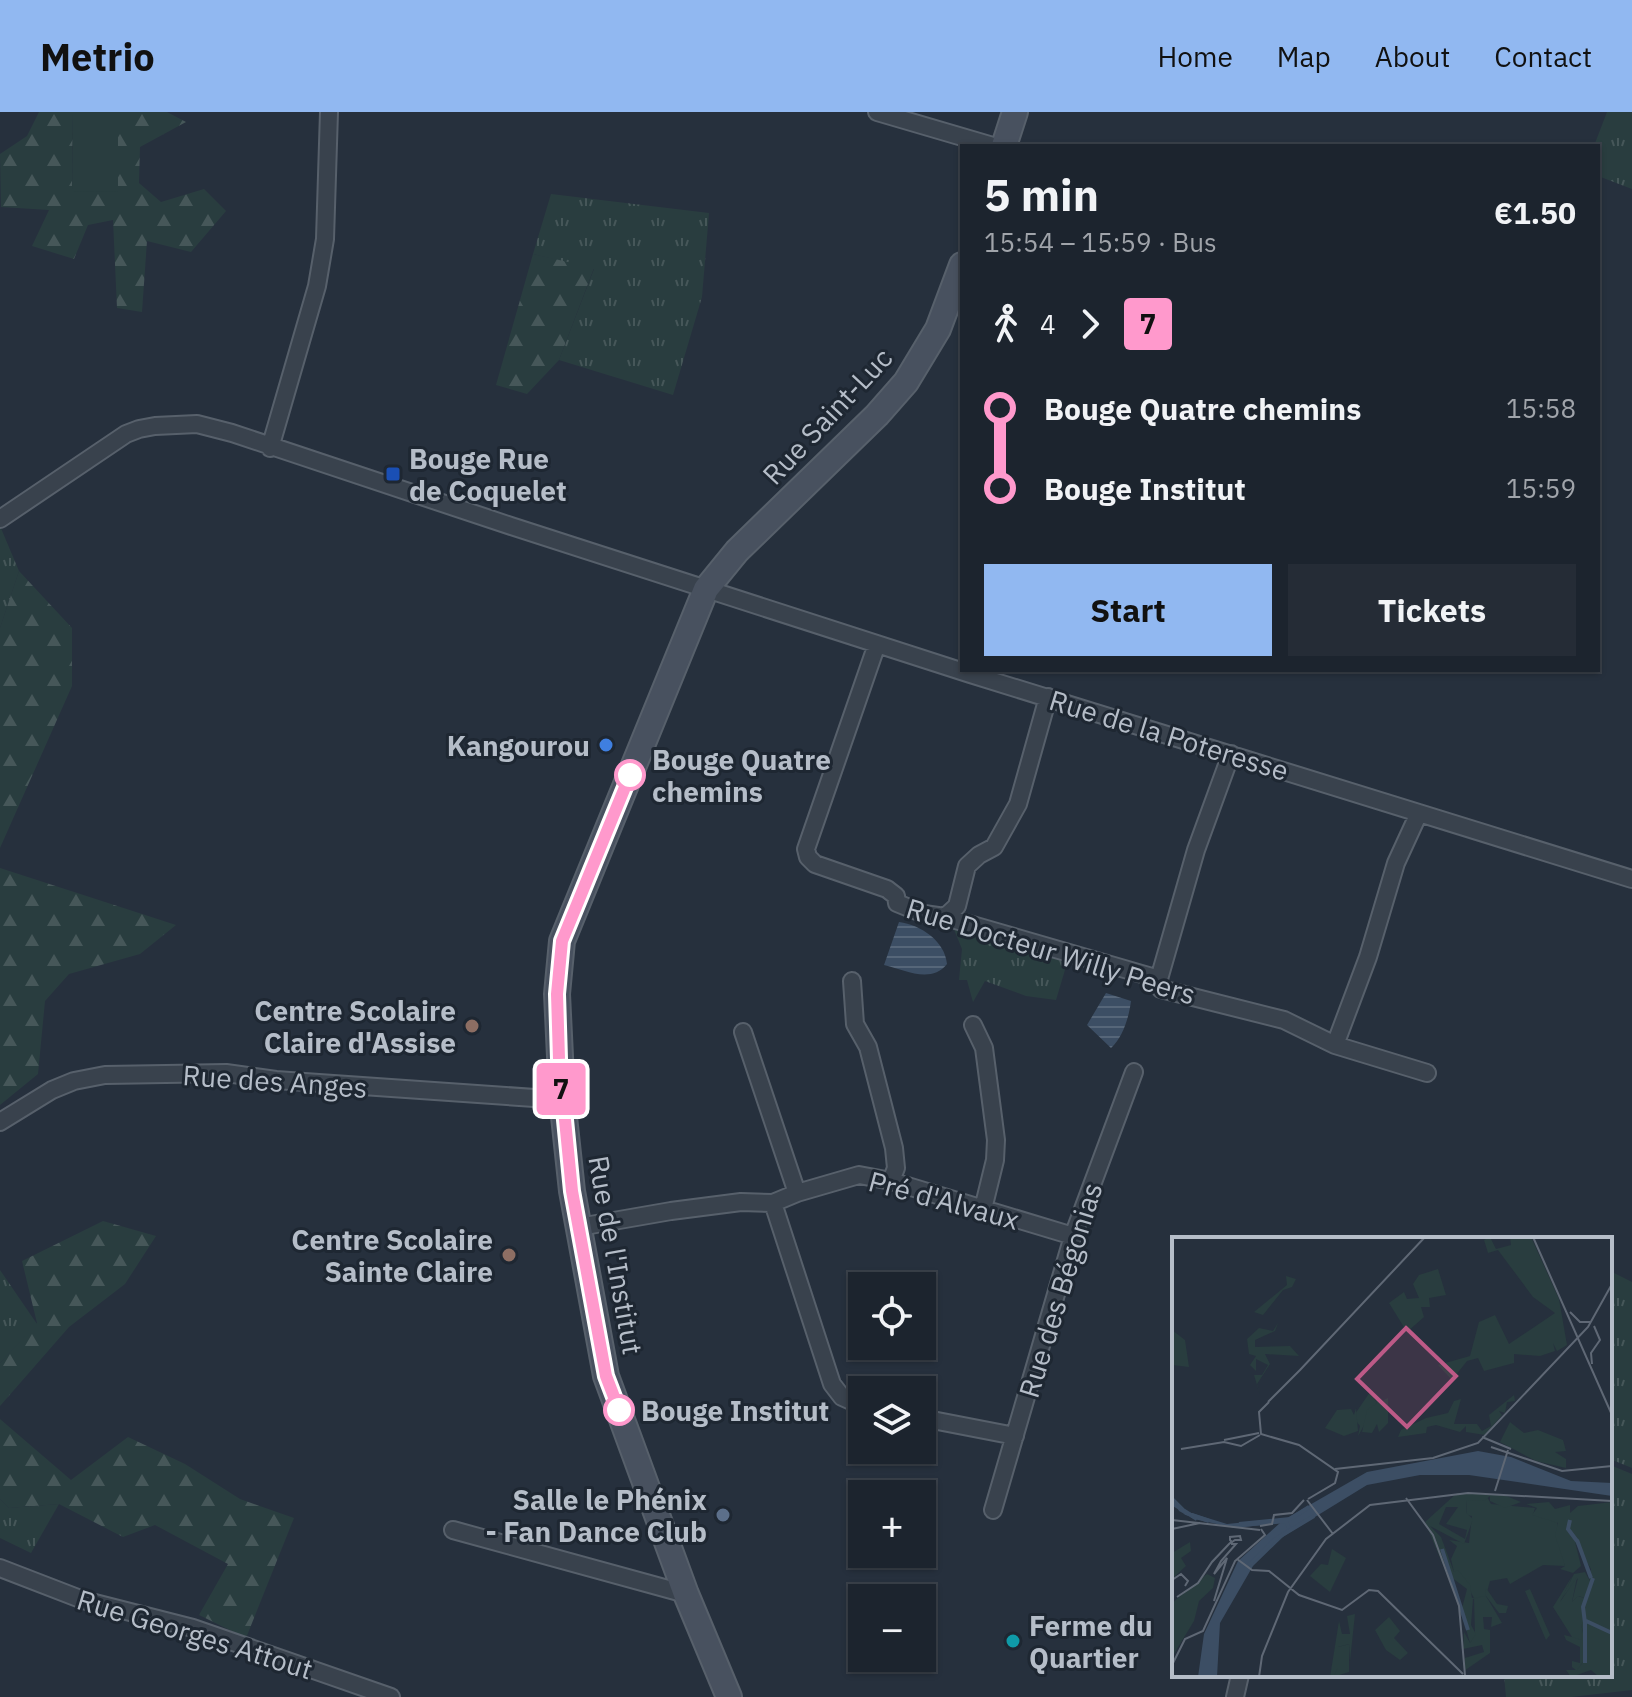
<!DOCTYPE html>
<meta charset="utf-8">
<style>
:root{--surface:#1c242e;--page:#252c36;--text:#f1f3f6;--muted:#a0a4aa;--line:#3a414a;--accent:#91b8f1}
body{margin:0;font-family:"IBM Plex Sans",sans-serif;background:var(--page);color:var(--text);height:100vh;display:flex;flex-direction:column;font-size:30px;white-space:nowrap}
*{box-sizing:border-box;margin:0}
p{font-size:26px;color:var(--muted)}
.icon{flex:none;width:44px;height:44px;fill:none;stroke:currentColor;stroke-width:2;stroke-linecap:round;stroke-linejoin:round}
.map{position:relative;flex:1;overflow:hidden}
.drawer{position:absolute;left:960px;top:32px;width:640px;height:528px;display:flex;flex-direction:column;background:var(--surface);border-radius:0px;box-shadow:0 2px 6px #0004,0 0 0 2px var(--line)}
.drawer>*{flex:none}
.badge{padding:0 16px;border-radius:6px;font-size:28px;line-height:52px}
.fabs{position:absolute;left:848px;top:1160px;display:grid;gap:16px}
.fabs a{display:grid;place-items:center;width:88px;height:88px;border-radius:0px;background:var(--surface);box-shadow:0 2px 6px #0004,0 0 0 2px var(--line);font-size:40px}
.map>.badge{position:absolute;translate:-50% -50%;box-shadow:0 0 0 4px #fff}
.legs{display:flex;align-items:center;gap:12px;height:88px;padding:0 24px;font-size:26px}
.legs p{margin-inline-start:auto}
.summary{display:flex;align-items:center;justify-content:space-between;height:136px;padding:0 24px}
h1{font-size:44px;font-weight:800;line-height:60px}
.action{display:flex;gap:16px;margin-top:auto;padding:16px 24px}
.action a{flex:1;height:92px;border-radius:0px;background:var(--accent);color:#111;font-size:32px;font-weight:800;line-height:92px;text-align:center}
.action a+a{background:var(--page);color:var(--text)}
ul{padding:0 24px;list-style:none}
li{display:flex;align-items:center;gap:28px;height:80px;font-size:30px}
li i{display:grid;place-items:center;width:12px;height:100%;margin:0 10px;background:currentColor}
li i::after{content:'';width:20px;height:20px;margin:-10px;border:6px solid;border-radius:50%;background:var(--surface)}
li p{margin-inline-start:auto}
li:first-child i{background:linear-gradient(#0000 50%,currentColor 0)}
li:last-child i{background:linear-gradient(currentColor 50%,#0000 0)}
header{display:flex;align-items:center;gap:48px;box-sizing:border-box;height:112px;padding:0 40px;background:var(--accent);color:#111}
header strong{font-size:38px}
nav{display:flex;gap:44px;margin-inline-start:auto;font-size:28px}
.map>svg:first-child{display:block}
</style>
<header>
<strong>Metrio</strong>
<nav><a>Home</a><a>Map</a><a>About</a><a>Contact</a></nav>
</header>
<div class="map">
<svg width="1632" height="1585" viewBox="0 0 1632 1585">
<defs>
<pattern id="grass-tufts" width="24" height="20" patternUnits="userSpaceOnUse" patternTransform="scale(2)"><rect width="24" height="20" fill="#293d3f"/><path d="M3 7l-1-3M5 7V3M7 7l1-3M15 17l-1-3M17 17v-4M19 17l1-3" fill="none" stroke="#465759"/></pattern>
<pattern id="forest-firs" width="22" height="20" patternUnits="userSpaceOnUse" patternTransform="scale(2)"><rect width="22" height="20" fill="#293d3f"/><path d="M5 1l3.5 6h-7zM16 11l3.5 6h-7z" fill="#465759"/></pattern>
<pattern id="water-rules" width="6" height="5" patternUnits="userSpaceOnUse" patternTransform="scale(2)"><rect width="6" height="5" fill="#3c4e64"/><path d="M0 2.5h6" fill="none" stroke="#566679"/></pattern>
</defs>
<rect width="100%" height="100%" fill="#26303d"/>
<path fill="url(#grass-tufts)" d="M 1607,0 L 1632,0 L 1632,77 L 1598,64 L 1598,34 L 1594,34 Z
M 551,82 L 709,101 L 702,185 L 673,283 L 559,248 L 594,157 L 533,142 Z
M 0,414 L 19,459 L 0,516 Z
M 953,815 L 1011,831 L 1067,851 L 1056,888 L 1026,884 L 985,869 L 973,890 L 967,868 L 959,868 L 962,837 Z
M 0,1158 L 37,1212 L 0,1251 Z
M 1610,1159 L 1632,1170 L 1632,1356 L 1610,1347 Z
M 1610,1353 L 1632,1362 L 1632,1578 L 1571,1585 L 1506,1585 L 1504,1563 L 1610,1563 Z
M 0,1387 L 9,1396 L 59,1392 L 31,1441 L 0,1426 Z"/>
<path fill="url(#forest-firs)" d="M 39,0 L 73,0 L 72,79 L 118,79 L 118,0 L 167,0 L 186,10 L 140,35 L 139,71 L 161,90 L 204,77 L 226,99 L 191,140 L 147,129 L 142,200 L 117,196 L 113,108 L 88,113 L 74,147 L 32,134 L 49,98 L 1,95 L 0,42 L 27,24 Z
M 533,142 L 594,156 L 559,248 L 527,282 L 496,273 Z
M 19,459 L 72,516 L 72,574 L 0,736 L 0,516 Z
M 0,756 L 176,813 L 140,842 L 69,862 L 45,889 L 38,962 L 0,993 Z
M 103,1109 L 156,1124 L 125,1172 L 69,1215 L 0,1294 L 0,1251 L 37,1211 L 22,1149 Z
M 0,1307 L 71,1368 L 128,1325 L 185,1352 L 240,1387 L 294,1406 L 246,1526 L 199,1503 L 228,1452 L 155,1413 L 123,1425 L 59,1392 L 9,1396 L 0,1387 Z"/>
<path fill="#293d3f" d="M 73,0 L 118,0 L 118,80 L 72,79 Z"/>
<path fill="url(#water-rules)" d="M 899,810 C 921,813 945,829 947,852 C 931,872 905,858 884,853 Z
M 1106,881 L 1131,889 C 1129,905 1123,925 1111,936 L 1087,913 Z"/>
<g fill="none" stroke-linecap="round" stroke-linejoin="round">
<defs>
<path id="street" d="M 877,0 L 993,34
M 270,336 L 317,174 L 325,127 L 329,0
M 0,407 L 126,322 L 139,317 L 155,314 L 197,312 L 232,321 L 511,414 L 970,562 L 1632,767
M 877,532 L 806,737 L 808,745 L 815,752 L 887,777 L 896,784 L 897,791 L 924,802 L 945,805 L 1159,867
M 945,805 L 957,794 L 967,754 L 979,743 L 994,735 L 1018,692 L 1048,585
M 1159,867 L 1161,877 L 1284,908 L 1335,933 L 1427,961
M 1159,867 L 1196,738 L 1231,642
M 852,869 L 855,912 L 868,935 L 894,1036 L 896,1056 L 891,1069
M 973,913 L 984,936 L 996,1028 L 995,1048 L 983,1097
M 743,920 L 797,1081
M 1335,933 L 1368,845 L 1396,751 L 1419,701
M 0,1010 L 52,978 L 74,969 L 105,963 L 226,961 L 276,968 L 549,987 L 562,986
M 773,1091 L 832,1272 L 842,1285 L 862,1294
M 579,1115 L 671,1099 L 741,1090 L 773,1091 L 797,1081 L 859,1063 L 891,1069 L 1073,1124
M 922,1306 L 1015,1324
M 993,1398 L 1073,1124 L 1134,960
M 453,1418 L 686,1482
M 0,1456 L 83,1488 L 193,1516 L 391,1585
M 1235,1585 L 1240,1563"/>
<path id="secondary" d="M 1004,34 L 1015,0
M 729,1585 L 686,1482 L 606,1264 L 572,1079 L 562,986 L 557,882 L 562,829 L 706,477 L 737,439 L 877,303 L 906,270 L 938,217 L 962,153"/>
</defs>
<use href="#street" stroke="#57606b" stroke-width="20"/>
<use href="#secondary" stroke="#57606b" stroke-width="28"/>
<use href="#street" stroke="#39424d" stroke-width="16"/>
<use href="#secondary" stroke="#48515f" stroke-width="24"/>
</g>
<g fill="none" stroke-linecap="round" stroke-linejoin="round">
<defs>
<path id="line-1" d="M 619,1298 L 606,1264 L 572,1079 L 559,947 L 557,882 L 562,829 L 630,663"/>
</defs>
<use href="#line-1" stroke="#fff" stroke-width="18"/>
<use href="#line-1" stroke="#f9c" stroke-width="12"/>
</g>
<rect fill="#1a4fb4" stroke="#1e2732" stroke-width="3" x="385" y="354" width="16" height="16" rx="4"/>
<circle fill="#3f7fe0" stroke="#1e2732" stroke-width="3" cx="606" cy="633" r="8"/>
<g fill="#fff" stroke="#f9c" stroke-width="4">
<circle cx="630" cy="663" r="14"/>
<circle cx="619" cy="1298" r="14"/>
</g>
<g fill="#8d6e63" stroke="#1e2732" stroke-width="3">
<circle cx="472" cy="914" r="8"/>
<circle cx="509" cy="1143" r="8"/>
</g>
<circle fill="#5c6f8a" stroke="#1e2732" stroke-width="3" cx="723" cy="1403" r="8"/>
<circle fill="#0f9aa8" stroke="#1e2732" stroke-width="3" cx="1013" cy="1529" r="8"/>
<g text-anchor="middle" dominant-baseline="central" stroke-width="6" stroke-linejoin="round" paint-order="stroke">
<g font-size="28" fill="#b5bdc8" stroke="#1e2732">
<text transform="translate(827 304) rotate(-47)">Rue Saint-Luc</text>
<text transform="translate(1169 623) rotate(17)">Rue de la Poteresse</text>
<text transform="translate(1051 839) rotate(17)">Rue Docteur Willy Peers</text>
<text transform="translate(275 969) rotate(4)">Rue des Anges</text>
<text transform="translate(944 1088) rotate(15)">Pré d'Alvaux</text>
<text transform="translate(616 1143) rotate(80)">Rue de l'Institut</text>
<text transform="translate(1060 1178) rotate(-73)">Rue des Bégonias</text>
<text transform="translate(195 1522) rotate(17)">Rue Georges Attout</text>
</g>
<g font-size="28" font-weight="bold" fill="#b5bdc8" stroke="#1e2732" text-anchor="end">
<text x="409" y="346" text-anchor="start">Bouge Rue<tspan x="409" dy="32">de Coquelet</tspan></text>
<text x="590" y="633">Kangourou</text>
<text x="456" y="898">Centre Scolaire<tspan x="456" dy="32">Claire d'Assise</tspan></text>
<text x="493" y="1127">Centre Scolaire<tspan x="493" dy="32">Sainte Claire</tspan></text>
<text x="707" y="1387">Salle le Phénix<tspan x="707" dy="32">- Fan Dance Club</tspan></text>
<text x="1029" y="1513" text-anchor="start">Ferme du<tspan x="1029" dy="32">Quartier</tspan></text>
</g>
<g font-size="28" font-weight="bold" fill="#b5bdc8" stroke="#1e2732" text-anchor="start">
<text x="652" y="647">Bouge Quatre<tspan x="652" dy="32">chemins</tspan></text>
<text x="641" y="1298">Bouge Institut</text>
</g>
</g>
<g transform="translate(1172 1125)">
<rect width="440" height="440" fill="#26303d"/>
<path d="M 318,0 L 324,12 L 339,8 L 338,0 L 359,0 L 387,62 L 395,108 L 385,114 L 381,106 L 383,114 L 368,119 L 342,117 L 342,126 L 312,134 L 306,121 L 295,124 L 280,143 L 266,128 L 298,119 L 307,85 L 323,78 L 337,107 L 383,76 L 361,60 L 326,13 L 316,16 L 312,3 ZM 266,32 L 274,58 L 257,61 L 258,70 L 249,70 L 252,80 L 235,95 L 217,66 L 232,55 L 235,62 L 247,61 L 241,47 L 247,38 ZM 0,93 L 13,103 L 17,130 L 0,128 ZM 198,155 L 205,166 L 186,199 L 188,189 L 181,180 ZM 314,258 L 319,267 L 363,271 L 361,278 L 385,284 L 393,329 L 371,328 L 338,347 L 335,341 L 318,344 L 314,359 L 330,386 L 319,390 L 320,380 L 311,380 L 312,392 L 318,393 L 318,416 L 292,434 L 293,421 L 312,415 L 310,408 L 291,412 L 292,395 L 298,406 L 303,397 L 302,361 L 288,336 L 282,335 L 279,322 L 285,309 L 277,303 L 297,306 L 300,279 L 294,278 L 295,263 ZM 413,335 L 419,346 L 415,362 L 407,359 L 400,365 L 406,341 L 387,365 L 402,337 ZM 358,352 L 378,398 L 374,403 L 353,354 ZM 388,372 L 405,376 L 409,387 L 413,404 L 411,425 L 405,434 L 400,430 L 400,424 L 408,426 L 408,410 L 394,403 L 392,398 L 400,400 L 399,380 L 385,377 ZM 217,380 L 228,394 L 222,401 L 236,416 L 228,423 L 214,413 L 203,393 ZM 177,407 L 177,435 L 161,440 L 166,410 Z" fill="#293d3f"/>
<path d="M 114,39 L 124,42 L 120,50 L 111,53 L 91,78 L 82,75 L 115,48 ZM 106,86 L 103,94 L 83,103 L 83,110 L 118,109 L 127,119 L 93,117 L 98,127 L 85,147 L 88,158 L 82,138 L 90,138 L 96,128 L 84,122 L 84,134 L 78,128 L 84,119 L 77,117 L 75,102 L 87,91 L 101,94 ZM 200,156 L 208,165 L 216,161 L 216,186 L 207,195 L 205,187 L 200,196 L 190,195 L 195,173 L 205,166 ZM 342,158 L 343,164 L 335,165 L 333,176 L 327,174 L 330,178 L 313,198 L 294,195 L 294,189 L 288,195 L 264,188 L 255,190 L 254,196 L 226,200 L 229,193 L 254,181 L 276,176 L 282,164 L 289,162 L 282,187 L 305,187 L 310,194 L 319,189 L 317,178 ZM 184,171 L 186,194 L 172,199 L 153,191 L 165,173 L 179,172 L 182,178 ZM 338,185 L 352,196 L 366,193 L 391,203 L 394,214 L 383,215 L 394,222 L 394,231 L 364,224 L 328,205 ZM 285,256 L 332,258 L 349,265 L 333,271 L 318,264 L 318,259 L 312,264 L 295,263 L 294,276 L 301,282 L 292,307 L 258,289 L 269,300 L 282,335 L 286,333 L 298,348 L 300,361 L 313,359 L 314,351 L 325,367 L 336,369 L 334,376 L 327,376 L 314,359 L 301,362 L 299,388 L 304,397 L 298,406 L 289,375 L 295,352 L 279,340 L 288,369 L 253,285 ZM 274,270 L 286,270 L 274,287 L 295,293 L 293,302 L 267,287 ZM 377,265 L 383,272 L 398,268 L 398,276 L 406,269 L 440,265 L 440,440 L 427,440 L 419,433 L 399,440 L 394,433 L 405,433 L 411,425 L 413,404 L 409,387 L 410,403 L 400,400 L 381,370 L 401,338 L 388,365 L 405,340 L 400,365 L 406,359 L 415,362 L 419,332 L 403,305 L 409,329 L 401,336 L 388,332 L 393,329 L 383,298 L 386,286 L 360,278 L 365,271 L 354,267 ZM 18,305 L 19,314 L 9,321 L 14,329 L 0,342 L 0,316 ZM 35,337 L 43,341 L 41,351 L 27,364 L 22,384 L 0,420 L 0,366 ZM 183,377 L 178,424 L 177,407 L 166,410 L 166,431 L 161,440 L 158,440 L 167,384 L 170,397 L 178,397 L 175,379 Z" fill="#293d3f" fill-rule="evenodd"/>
<path d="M 160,312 L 174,321 L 158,355 L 138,339 L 149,327 L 156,328 Z" fill="#293d3f"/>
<path d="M 306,214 L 339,220 L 399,244 L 440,246 L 440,259 L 297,238 L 248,238 L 195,248 L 112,299 L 81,329 L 48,386 L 45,440 L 26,440 L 32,397 L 66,324 L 108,286 L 63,291 L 22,282 L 7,274 L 0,260 L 13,274 L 55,287 L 115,281 L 195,235 Z" fill="#3c4e64"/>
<path fill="none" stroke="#3c4e64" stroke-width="4" d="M 0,262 L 14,276 L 37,284M 0,266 L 25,282M 398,283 L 396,292 L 405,304M 67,287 L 118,282 L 137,270M 70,288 L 114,284 L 117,291M 405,303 L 419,341M 270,312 L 296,393M 77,328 L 102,303 L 142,279M 412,383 L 440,396M 413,386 L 411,370 L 421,341M 413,386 L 413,426"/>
<path fill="none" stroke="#5f6875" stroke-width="2" d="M 361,0 L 440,178M 398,75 L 408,85 L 418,85M 420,127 L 419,116 L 428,103 L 422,89M 128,133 L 253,0M 96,165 L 129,132M 97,165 L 87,175 L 89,197 L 127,208 L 166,235 L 163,246 L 136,262M 310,200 L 339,212M 52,203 L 87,196M 319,210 L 390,234 L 440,229M 9,212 L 52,205 L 69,209 L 88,198M 163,232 L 261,221 L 306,206 L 416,90 L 440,47M 323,254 L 336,213M 234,261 L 261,298 L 287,369 L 293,438M 135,263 L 161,297M 0,283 L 88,293M 88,289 L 100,287 L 102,278 L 120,276 L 132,263M 0,292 L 28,286M 65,322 L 80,333 L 97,334 L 127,358 L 170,373 L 197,353 L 206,354 L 291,437M 0,343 L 9,337 L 16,344 L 13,349M 5,360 L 26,346 L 40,325 L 57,307 L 58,306 L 60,305 L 63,303 L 69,303 L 68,299 L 58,300 L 58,303 L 59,304 L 59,306 L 60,306 L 60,307 L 64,307 L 49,324 L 42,337 L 55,321 L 42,364M 0,428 L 13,402 L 31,394 L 63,324 L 93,298 L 89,292M 87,440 L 90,419 L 116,355 L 154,302 L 198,268 L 296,256 L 440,264"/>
<path fill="#bd5a87" fill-opacity="0.15" stroke="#bd5a87" stroke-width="4" d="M 234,91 L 284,139 L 235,190 L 185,142 Z"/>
<rect width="440" height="440" fill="none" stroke="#b5bdc8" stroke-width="4"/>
</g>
</svg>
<div class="fabs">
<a><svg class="icon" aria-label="locate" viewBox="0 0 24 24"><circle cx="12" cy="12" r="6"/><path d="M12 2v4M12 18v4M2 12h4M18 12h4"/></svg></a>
<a><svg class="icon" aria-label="layers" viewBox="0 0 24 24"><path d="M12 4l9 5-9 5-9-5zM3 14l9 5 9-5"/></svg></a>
<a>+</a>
<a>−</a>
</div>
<b class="badge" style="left:561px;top:977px;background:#f9c;color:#111">7</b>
<section class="drawer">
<div class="summary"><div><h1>5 min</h1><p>15:54 – 15:59 · Bus</p></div><b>€1.50</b></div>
<div class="legs"><svg class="icon" aria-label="walk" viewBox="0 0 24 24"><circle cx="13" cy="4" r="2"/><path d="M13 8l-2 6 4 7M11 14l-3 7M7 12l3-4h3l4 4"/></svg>4<svg class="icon" aria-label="forward" viewBox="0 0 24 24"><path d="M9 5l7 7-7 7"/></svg><b class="badge" style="background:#f9c;color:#111">7</b></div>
<ul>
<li><i style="color:#f9c"></i><b>Bouge Quatre chemins</b><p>15:58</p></li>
<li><i style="color:#f9c"></i><b>Bouge Institut</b><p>15:59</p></li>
</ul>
<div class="action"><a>Start</a><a>Tickets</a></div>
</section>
</div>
